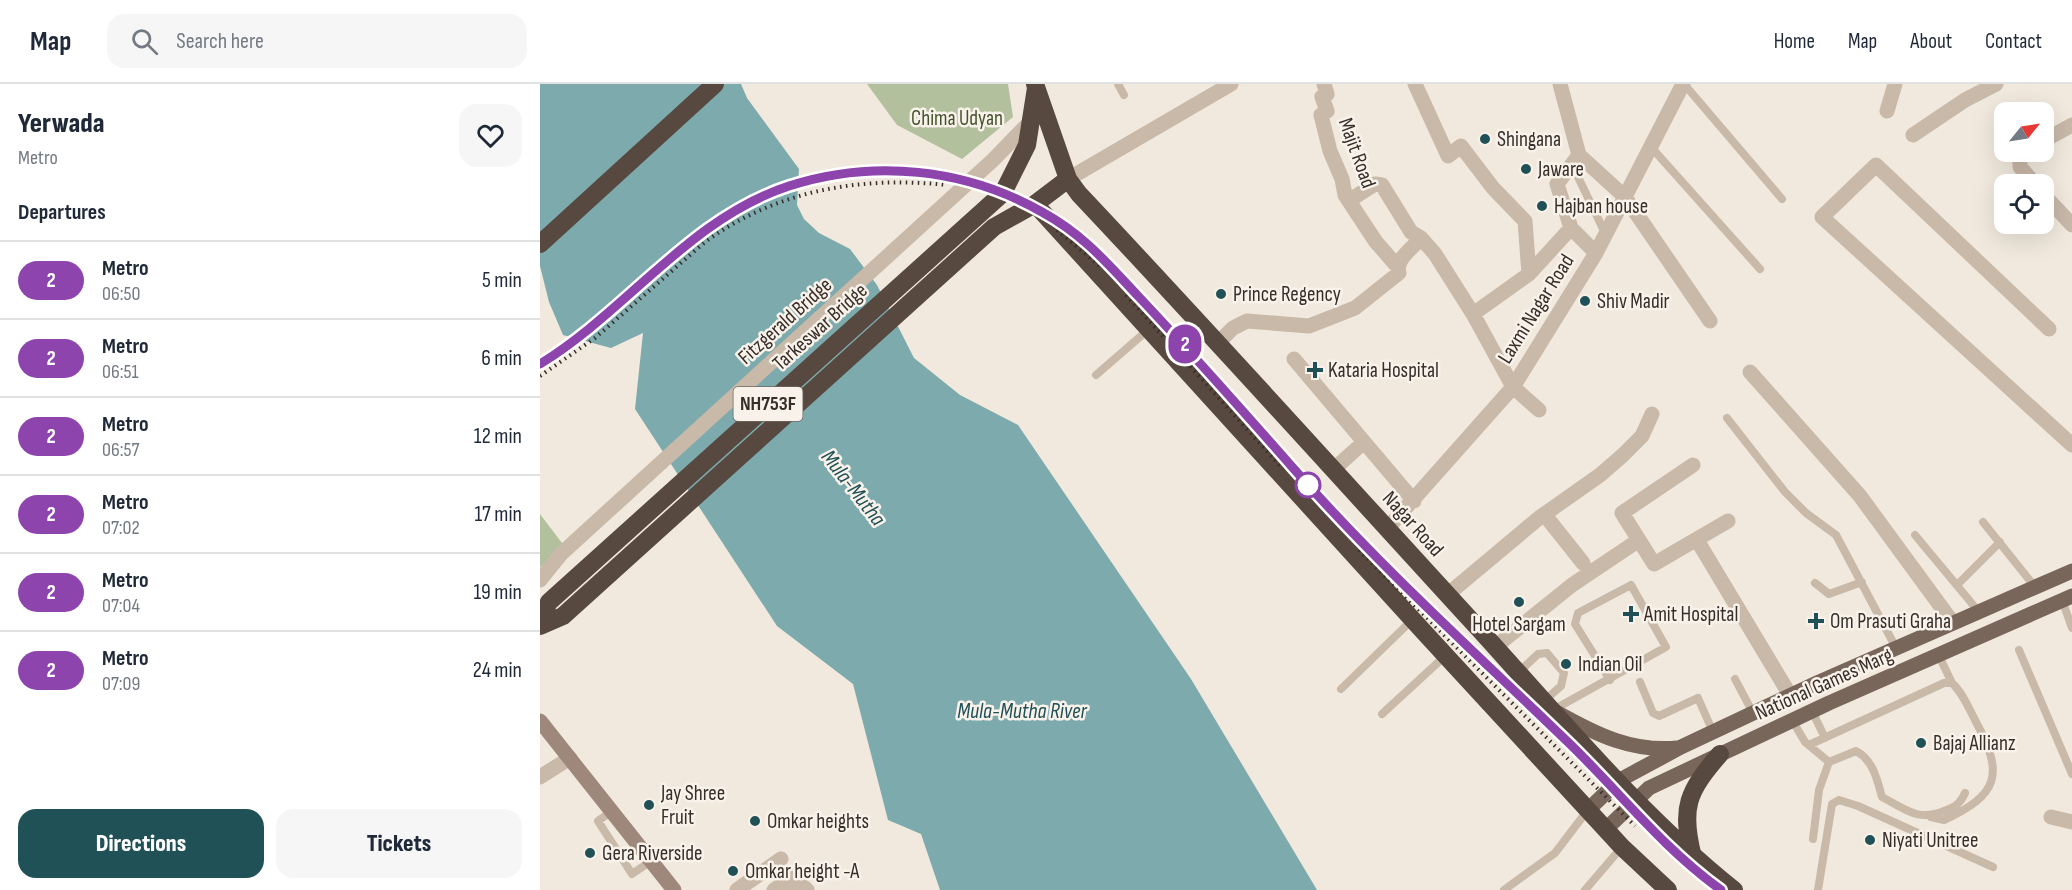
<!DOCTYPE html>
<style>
:root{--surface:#fff;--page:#f6f6f7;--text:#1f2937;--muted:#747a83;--line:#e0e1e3;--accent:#205157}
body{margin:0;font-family:"Sofia Sans Condensed",sans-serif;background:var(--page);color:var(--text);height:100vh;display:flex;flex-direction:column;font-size:22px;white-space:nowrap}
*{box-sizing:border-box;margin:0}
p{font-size:20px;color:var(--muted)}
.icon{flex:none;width:33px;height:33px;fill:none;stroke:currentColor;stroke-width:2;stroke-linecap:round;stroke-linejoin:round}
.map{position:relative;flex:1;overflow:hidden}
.sheet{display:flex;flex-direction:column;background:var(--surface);width:540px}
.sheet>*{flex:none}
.badge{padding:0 12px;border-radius:20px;font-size:21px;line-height:39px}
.needle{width:39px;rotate:60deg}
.tools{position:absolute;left:1454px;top:18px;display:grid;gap:12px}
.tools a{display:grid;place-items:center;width:60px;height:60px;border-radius:12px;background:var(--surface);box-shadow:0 6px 24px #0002;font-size:30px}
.map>.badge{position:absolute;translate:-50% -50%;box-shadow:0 0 0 3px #fff}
h2{padding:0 18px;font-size:22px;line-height:54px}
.round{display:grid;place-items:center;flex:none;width:63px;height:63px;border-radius:18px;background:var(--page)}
.summary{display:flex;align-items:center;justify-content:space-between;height:102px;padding:0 18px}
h1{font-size:28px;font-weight:800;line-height:45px}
.action{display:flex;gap:12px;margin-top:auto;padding:12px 18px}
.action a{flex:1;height:69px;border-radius:18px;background:var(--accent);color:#fff;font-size:24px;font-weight:800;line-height:69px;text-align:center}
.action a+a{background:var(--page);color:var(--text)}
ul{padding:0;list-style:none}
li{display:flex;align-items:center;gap:18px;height:78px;padding:0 18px;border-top:2px solid var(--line)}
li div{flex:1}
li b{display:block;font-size:22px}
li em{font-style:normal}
li .badge{min-width:66px;font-weight:700;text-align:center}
header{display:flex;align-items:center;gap:36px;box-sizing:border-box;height:84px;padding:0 30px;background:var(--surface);border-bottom:2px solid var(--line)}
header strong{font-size:28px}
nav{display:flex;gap:33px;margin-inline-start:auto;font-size:21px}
.search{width:420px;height:54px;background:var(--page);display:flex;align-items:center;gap:15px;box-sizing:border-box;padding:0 21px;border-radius:18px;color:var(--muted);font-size:22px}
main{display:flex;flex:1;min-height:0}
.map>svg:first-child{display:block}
</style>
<header>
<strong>Map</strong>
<div class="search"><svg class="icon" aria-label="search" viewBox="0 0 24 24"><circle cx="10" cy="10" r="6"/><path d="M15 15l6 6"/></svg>Search here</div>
<nav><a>Home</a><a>Map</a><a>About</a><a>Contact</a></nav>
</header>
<main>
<section class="sheet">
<div class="summary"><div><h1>Yerwada</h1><p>Metro</p></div><a class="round"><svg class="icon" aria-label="heart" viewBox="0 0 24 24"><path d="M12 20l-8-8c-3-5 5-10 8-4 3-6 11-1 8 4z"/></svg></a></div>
<h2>Departures</h2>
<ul>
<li><span class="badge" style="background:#8e44ad;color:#fff">2</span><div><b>Metro</b><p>06:50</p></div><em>5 min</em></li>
<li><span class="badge" style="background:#8e44ad;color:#fff">2</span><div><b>Metro</b><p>06:51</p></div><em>6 min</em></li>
<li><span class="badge" style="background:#8e44ad;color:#fff">2</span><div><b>Metro</b><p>06:57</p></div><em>12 min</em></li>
<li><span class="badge" style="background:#8e44ad;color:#fff">2</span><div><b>Metro</b><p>07:02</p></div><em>17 min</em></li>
<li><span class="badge" style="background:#8e44ad;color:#fff">2</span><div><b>Metro</b><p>07:04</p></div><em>19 min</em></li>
<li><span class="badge" style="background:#8e44ad;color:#fff">2</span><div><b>Metro</b><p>07:09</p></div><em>24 min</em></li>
</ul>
<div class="action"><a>Directions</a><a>Tickets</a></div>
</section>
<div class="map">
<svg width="1532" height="806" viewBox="0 0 1532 806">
<rect width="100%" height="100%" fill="#f1e9dd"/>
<path fill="#b3c09e" d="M 327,0 L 468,0 L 473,33 L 422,75 L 357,41 Z
M 0,430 L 25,463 L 0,483 Z"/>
<path fill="#7daaad" d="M 0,0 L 201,0 L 207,14 L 259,85 L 257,121 L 264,135 L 279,149 L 310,165 L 337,201 L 374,274 L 420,311 L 478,341 L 651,595 L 777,806 L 400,806 L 381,750 L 348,736 L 313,600 L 237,542 L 95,325 L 103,249 L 71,264 L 23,251 L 9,218 L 0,182 Z"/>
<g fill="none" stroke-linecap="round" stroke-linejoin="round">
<path stroke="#c9b9a9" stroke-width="8" d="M 578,0 L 584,11
M 1144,0 L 1242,115
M 1111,63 L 1220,185
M 1038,93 L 1065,149
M 556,291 L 609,245
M 1187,334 L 1245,408 L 1266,429 L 1296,451 L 1356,564
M 1443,438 L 1495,503
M 1375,451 L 1439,528
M 1275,499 L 1289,510 L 1322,498
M 1418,500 L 1460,458
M 1522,516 L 1532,544
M 1479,566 L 1532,690
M 1399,572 L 1412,599
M 979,588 L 998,570 L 1007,569 L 1024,589 L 1021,602 L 1004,617
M 1195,595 L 1213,629
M 1100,598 L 1113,629 L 1119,632 L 1158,614 L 1173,648
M 801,605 L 872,536
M 1013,626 L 1126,563 L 1091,501 L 1038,529 L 1035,540 L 1070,596
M 1272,627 L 1285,654
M 842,630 L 905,572
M 1252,636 L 1265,658 L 1289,678
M 1271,660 L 1404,599 L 1412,599 C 1423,609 1429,625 1436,638 C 1465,691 1458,711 1404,736 L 1391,733
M 72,727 L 58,737 L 92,790 L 111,777
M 1273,755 L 1279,706 L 1289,678 L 1316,667 C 1333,676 1337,695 1342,713 C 1365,725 1378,738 1404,727 C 1415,723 1420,720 1425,709
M 964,806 L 1015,769 L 1047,727
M 1045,806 L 1081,764
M 1278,806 L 1292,720 L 1299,716 L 1318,722 L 1453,783"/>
<path stroke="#c9b9a9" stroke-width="15" d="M 784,0 L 787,10 L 782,13 L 787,27 L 781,31 L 790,67 L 802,95 L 805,111 L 836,158 L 857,182
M 875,0 L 908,72 L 921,62 L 953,104 L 985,137 L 989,190
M 1020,0 L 1039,71 L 1017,100 L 1031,144 L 1056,169
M 1347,27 L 1355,0
M 1373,51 L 1425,16 L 1456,0
M 1503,57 L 1532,41
M 1486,68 L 1480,73 L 1480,83 L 1495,100
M 1039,71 L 1085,113 L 1170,237
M 528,95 L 691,0
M 1503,110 L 1532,141
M 810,116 L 835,100 L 842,101 L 871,148 L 881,154 L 895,170 L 933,230 L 973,303 L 999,326
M 933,230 L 989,190 L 1031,144
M 1509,245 L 1336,81 L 1282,133 L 1532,361
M 679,258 L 693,244 L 707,237 L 769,242 L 815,224 L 859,189 C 855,175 872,165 881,154
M 754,275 L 874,417
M 1210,288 L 1320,412 L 1413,539
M 794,385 L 824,358
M 1004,430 L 1043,479
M 847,445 L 973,303 L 1056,169 L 1143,0
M 1099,456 L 1114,480 L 1188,437
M 1157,456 L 1250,611
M 0,496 L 21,470 L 453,76 L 492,36
M 907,511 L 999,434 L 1060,391 L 1083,371 L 1102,352 L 1112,330
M 955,563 L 1032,501 L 1099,456 L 1082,429 L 1153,381
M 0,693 L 30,674
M 1511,733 L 1532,738
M 197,806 L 241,775
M 234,806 L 255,791
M 248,806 L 259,799 L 267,806"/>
<path stroke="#9d887b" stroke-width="15" d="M 0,637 L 134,806"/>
<path stroke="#78665b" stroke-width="15" d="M 1018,629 C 1057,651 1092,668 1137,664
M 1048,726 L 1078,697 L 1141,663 L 1279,598 L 1532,487
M 1066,745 L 1109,704 L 1289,619 L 1532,512"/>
<path stroke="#574840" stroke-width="18" d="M 495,0 L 528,95 L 539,110 C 674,253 806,400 939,545 C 1021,635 1099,730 1194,806
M 495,120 L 528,95
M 0,160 L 175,0
M 0,535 L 9,518 L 463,109 L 487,61 L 496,4
M 0,542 L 23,532 L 454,143 L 495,120 L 883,547 L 1082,763 L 1128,806
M 1153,773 C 1140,723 1148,707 1180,670"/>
<path stroke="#372e29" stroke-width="4" stroke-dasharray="1.5 4.5" stroke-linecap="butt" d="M 517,146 L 560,182
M 586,211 L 743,385
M 0,280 C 87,227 149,134 249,102 C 333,75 425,84 502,128 C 545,152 567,178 600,213 C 652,269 703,327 754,385 C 839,481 935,567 1026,657 C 1080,708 1120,761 1181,806
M 0,292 L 55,254 L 165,158 C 237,106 320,92 407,101
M 819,466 L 1095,742"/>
</g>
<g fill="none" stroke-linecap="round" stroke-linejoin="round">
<defs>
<path id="line" d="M 0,280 C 87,227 150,134 249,102 C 333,75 425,84 502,128 C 544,151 567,179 599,213 C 652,269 703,327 754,385 C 840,483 938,571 1032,662 C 1083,712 1122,763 1181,806"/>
</defs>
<use href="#line" stroke="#fff" stroke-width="14"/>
<use href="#line" stroke="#8e44ad" stroke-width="9"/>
</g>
<g fill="#205157" stroke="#f9f2ea" stroke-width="2">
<circle cx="945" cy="55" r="6"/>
<circle cx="986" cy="85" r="6"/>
<circle cx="1002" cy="122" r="6"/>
<circle cx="681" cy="210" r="6"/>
<circle cx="1045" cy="217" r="6"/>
<path d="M772 277h6v6h6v6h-6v6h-6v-6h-6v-6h6z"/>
<circle cx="979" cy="518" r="6"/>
<path d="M1088 521h6v6h6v6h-6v6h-6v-6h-6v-6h6z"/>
<path d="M1273 528h6v6h6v6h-6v6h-6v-6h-6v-6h6z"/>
<circle cx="1026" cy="580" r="6"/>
<circle cx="1381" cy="659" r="6"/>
<circle cx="109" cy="721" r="6"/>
<circle cx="215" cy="737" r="6"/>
<circle cx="1330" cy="756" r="6"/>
<circle cx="50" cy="769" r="6"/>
<circle cx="193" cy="787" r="6"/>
</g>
<circle fill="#fff" stroke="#8e44ad" stroke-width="3" cx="768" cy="401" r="12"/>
<g text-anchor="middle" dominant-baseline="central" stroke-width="5" stroke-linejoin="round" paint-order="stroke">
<rect fill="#f9f2ea" stroke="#716963" stroke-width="1.5" x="193.5" y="303" width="69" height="34" rx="4.5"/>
<g font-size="20" font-weight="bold" fill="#372e29">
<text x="228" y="320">NH753F</text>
</g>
<g font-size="21" fill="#45542e" stroke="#f9f2ea">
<text x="417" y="34">Chima Udyan</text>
</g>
<g font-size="21" fill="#372e29" stroke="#f9f2ea" text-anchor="start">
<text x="957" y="55">Shingana</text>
<text x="998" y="85">Jaware</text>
<text x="1014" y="122">Hajban house</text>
<text x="693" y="210">Prince Regency</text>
<text x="1057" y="217">Shiv Madir</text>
<text x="788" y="286">Kataria Hospital</text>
<text x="1104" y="530">Amit Hospital</text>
<text x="1290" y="537">Om Prasuti Graha</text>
<text x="979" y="540" text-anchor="middle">Hotel Sargam</text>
<text x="1038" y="580">Indian Oil</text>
<text x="1393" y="659">Bajaj Allianz</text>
<text x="121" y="709">Jay Shree<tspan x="121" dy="24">Fruit</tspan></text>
<text x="227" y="737">Omkar heights</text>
<text x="1342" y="756">Niyati Unitree</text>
<text x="62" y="769">Gera Riverside</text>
<text x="205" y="787">Omkar height -A</text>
</g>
<g font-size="21" fill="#372e29" stroke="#f9f2ea">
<text transform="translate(817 69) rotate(70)">Majit Road</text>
<text transform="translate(996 225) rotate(-58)">Laxmi Nagar Road</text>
<text transform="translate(245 237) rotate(-42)">Fitzgerald Bridge</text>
<text transform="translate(280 243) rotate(-42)">Tarkeswar Bridge</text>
<text transform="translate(873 440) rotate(48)">Nagar Road</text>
<text transform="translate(1284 600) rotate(-24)">National Games Marg</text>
</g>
<g font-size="22" font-style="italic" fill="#205157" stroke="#f9f2ea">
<text transform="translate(313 404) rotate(52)">Mula-Mutha</text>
<text x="482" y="627">Mula-Mutha River</text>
</g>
</g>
</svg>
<div class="tools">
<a><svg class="needle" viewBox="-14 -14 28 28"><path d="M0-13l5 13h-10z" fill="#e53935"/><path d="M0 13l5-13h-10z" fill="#747a83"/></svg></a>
<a><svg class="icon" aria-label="locate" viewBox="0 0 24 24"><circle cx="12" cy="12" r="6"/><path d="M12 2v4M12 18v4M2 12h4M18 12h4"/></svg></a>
</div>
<b class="badge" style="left:645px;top:260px;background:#8e44ad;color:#fff">2</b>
</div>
</main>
